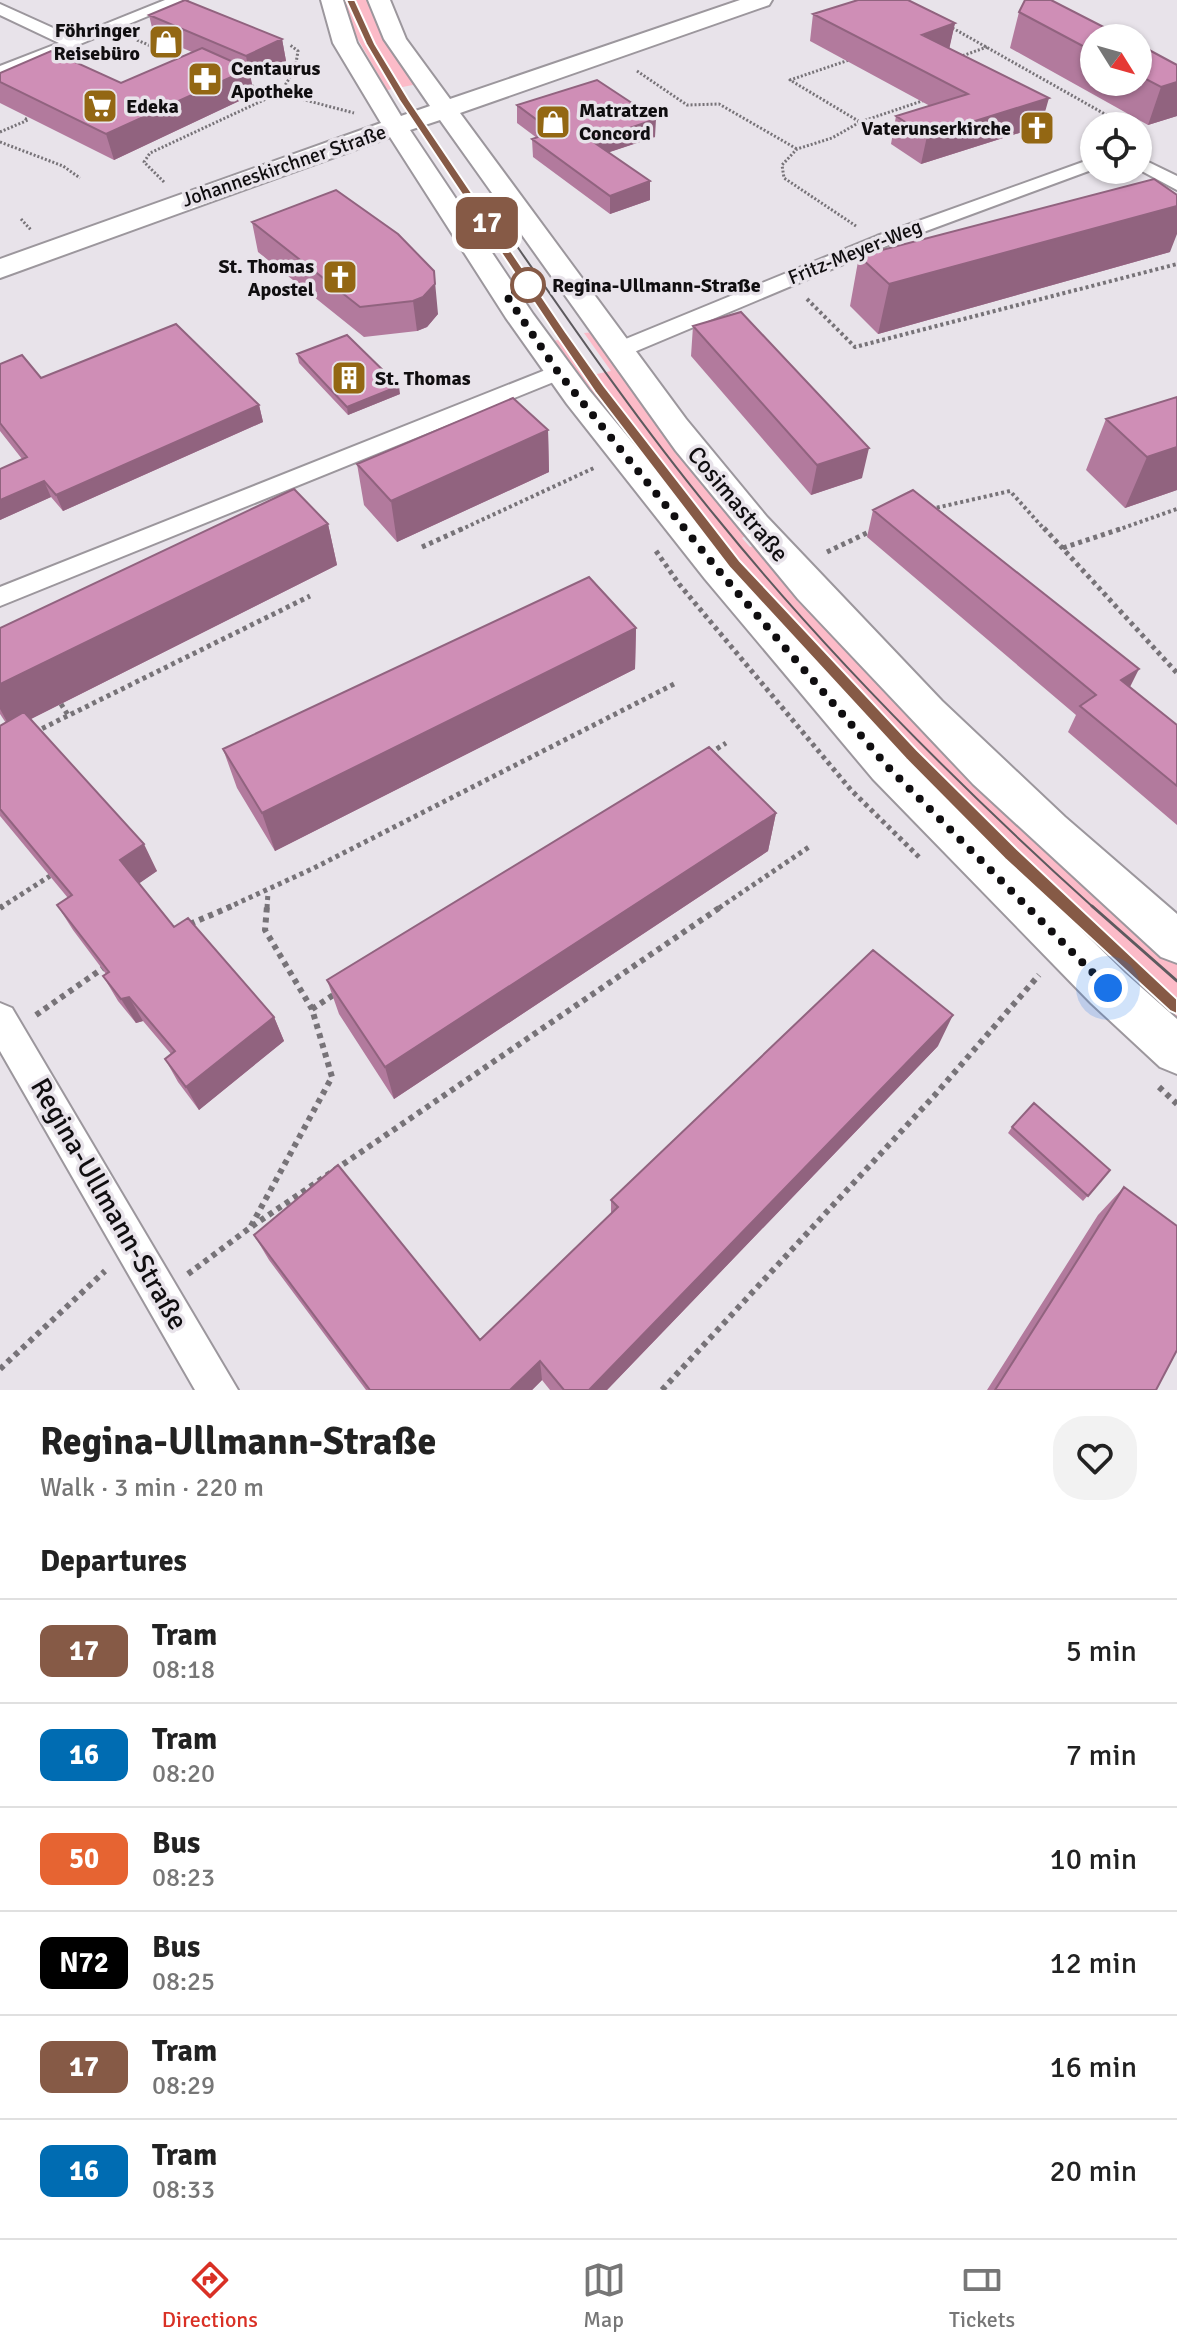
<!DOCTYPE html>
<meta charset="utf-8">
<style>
:root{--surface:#fff;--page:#f2f2f2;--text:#222;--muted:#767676;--line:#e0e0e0;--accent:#d93025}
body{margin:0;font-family:Signika,sans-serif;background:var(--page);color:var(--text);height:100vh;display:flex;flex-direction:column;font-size:30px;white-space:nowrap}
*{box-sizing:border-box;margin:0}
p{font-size:26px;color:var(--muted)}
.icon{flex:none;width:44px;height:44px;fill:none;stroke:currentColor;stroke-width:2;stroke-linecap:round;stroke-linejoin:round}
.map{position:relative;height:1390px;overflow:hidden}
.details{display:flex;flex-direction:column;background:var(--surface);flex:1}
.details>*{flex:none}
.badge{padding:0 16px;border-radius:12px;font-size:28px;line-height:52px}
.needle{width:52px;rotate:127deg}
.tools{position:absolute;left:1080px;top:24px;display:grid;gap:16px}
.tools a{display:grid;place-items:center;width:72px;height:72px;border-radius:50%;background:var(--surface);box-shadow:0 2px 6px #0004;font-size:40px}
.you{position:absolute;width:40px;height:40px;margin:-20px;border:6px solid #fff;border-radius:50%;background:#1a73e8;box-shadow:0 0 0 12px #1a73e833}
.map>.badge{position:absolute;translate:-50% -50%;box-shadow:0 0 0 4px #fff}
h2{padding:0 40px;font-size:30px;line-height:72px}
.round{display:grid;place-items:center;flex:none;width:84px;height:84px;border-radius:32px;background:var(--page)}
.headline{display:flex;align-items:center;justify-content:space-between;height:136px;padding:0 40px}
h1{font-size:38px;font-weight:700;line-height:60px}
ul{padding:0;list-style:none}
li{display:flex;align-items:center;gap:24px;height:104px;padding:0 40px;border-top:2px solid var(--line)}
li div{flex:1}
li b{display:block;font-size:30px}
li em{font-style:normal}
li .badge{min-width:88px;font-weight:700;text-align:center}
.tab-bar{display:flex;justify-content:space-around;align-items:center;height:112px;border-top:2px solid var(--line);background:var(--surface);font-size:22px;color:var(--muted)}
.tab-bar a{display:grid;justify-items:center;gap:4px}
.tab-bar .selected{color:var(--accent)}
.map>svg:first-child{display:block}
</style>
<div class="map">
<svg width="1177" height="1390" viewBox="0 0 1177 1390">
<rect width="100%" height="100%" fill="#e8e3ea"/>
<path fill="#fcbbc8" d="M 343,0 L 371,0 L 418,84 L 387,90 L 355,34 Z
M 595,332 L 749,534 L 742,538 L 750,547 L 758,545 L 1177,965 L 1177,1029 L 916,781 L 723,560 L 550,341 L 559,340 L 587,376 L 611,371 L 584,333 Z"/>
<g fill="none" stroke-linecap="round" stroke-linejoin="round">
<defs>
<path id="minor" d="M 165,0 L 187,0 L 0,77 L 0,66 L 59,43 L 0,15 L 0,4 L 73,37 Z
M 1138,157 L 1177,176 L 1177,190 L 1138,169 Z
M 1094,158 L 1094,169 L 891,244 L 627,355 L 611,355 L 608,350 L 611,345 L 877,236 Z
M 558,365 L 566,367 L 569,372 L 566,377 L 0,606 L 0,587 Z
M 0,1003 L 12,1008 L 238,1390 L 195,1390 L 0,1051 Z"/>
<path id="secondary" d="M 321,0 L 343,0 L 357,43 L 401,116 L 430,106 L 384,39 L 368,0 L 390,0 L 406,39 L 450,99 L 740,0 L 772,0 L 769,5 L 460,113 L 686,419 L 767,517 L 942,701 L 1065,817 L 1177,914 L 1177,963 L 1161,957 L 973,784 L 798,599 L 676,451 L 440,120 L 410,130 L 533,314 L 589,390 L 731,561 L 903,755 L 1125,973 L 1177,1019 L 1177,1074 L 1160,1067 L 1091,1003 L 873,779 L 705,579 L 567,404 L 506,318 L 390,137 L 0,278 L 0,259 L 381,123 L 333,43 Z"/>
</defs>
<use href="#minor" stroke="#9c979d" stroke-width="4"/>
<use href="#secondary" stroke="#9c979d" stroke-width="4"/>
<path stroke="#777378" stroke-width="3" stroke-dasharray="2 2" stroke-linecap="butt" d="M 949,26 L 1126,126
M 137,40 L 183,60
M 959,57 L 987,47
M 852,59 L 790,80 L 860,122
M 637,71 L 687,105 L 719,104 L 797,149
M 248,85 L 354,113
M 0,132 L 28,120 L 24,118
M 1138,133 L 1150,141
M 0,142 L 63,166 L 80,178
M 164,182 L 144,162 L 150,153 L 281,92 L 295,69 L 298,51 L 290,45
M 21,219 L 31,230
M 856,226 L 784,178 L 782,165 L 797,149 L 832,138 L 860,122 L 925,100"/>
<path stroke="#777378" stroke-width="4" stroke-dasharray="3 3" stroke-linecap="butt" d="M 807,299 L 855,347 L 1177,264
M 931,509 L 1010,491 L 1045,530
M 460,530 L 596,467
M 1117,530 L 1177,509"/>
<path stroke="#777378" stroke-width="5" stroke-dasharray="4 4" stroke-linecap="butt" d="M 1044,528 L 1177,673
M 422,547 L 464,528
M 1063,548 L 1123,528
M 656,551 L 679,584 L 851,790 L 921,859
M 827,552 L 873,530
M 61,704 L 68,715
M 35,732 L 310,596
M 710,753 L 726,743
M 0,908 L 50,876
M 227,908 L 314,868 L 676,683
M 267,908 L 268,892
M 719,908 L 809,847"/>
<path stroke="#777378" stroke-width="6" stroke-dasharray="5 5" stroke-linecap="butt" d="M 0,908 L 3,906
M 190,924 L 232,906
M 312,1009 L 338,992
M 36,1015 L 106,966
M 1159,1087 L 1177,1104
M 251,1226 L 332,1077 L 312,1009 L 265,930 L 267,906
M 188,1274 L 251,1227 L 722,906
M 0,1369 L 105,1271
M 662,1390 L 934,1096 L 1039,975"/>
<use href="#minor" fill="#fff" fill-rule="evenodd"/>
<use href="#secondary" fill="#fff" fill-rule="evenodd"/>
<path stroke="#5d5a5e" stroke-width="2" d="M 350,0 L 379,61 L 414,118 L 608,400 L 702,524 L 758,590 L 913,754 L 1070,908
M 505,229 C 573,327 640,425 716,517 C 830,658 960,787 1094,908"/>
<path stroke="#5d5a5e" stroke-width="3" d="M 1068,906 L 1177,1005
M 1092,906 L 1177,981"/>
</g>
<path fill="#b27a9d" d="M 1019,12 L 1094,38 L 1094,82 L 1138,82 L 1138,44 L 1177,65 L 1177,116 L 1148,125 L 1010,48 Z
M 813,14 L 955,23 L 949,48 L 1041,126 L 921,164 L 891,144 L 896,116 L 930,106 L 810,41 Z
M 149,15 L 282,39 L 286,61 L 250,77 L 254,94 L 114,160 L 0,103 L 0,73 L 121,83 L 192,52 L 154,36 Z
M 517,105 L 655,137 L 609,152 L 650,200 L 610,214 L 533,157 L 532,139 L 537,138 L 517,123 Z
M 336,190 L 438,314 L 427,327 L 417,331 L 364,337 L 258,252 L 252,222 Z
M 1170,252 L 878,334 L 850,306 L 859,256 Z
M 693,326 L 862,478 L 811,495 L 691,356 Z
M 297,354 L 400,394 L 348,415 L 299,363 Z
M 0,364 L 41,378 L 259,405 L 263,422 L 63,511 L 51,497 L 0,520 L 0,469 L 22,459 L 0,431 Z
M 1177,397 L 1177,490 L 1125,508 L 1086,470 L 1106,419 Z
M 548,430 L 549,472 L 397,542 L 364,505 L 357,464 Z
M 873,510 L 1130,687 L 1177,725 L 1177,825 L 1068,732 L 1076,715 L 867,537 Z
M 328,524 L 337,565 L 31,719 L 157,871 L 139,883 L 174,927 L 274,1017 L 284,1041 L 199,1110 L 178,1082 L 165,1059 L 171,1054 L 143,1021 L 136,1023 L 118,1001 L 103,976 L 106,974 L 73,930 L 57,905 L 68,898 L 0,816 L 0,726 L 6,723 L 0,714 L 0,628 Z
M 636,628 L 635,669 L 275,851 L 237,788 L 223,749 Z
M 776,813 L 768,851 L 394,1099 L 339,1014 L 327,980 Z
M 938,1046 L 607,1390 L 550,1390 L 542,1380 L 532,1390 L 366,1390 L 269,1260 L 254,1235 L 480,1340 L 611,1214 L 611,1200 Z
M 1012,1127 L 1110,1170 L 1083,1201 L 1008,1133 Z
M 1124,1187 L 1156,1390 L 987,1390 L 1098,1215 Z"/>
<path fill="#91637f" d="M 955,23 L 949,50 L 922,35 Z
M 282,39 L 286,61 L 250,77 L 246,56 Z
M 249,69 L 254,94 L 114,160 L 106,134 Z
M 1177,82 L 1177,116 L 1148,125 L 1161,87 Z
M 1049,98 L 1041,126 L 921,164 L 927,136 Z
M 656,119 L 655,137 L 592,158 L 592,141 Z
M 650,181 L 650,200 L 610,214 L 610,196 Z
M 1177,206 L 1177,234 L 1170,252 L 878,334 L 889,284 Z
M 434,271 L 438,314 L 427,327 L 417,331 L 413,301 Z
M 399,386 L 400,394 L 348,415 L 347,407 Z
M 259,405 L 263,422 L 63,511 L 56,495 Z
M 548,430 L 549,472 L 397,542 L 391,501 Z
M 1177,447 L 1177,490 L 1125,508 L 1147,457 Z
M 869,448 L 862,478 L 811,495 L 817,465 Z
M 44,481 L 51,497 L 0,520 L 0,500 Z
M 328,524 L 337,565 L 11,729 L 0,709 L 0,684 Z
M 636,628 L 635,669 L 275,851 L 262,813 Z
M 1139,669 L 1126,695 L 1121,680 Z
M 776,813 L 768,851 L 394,1099 L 385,1067 Z
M 144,844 L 157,871 L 134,887 L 120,860 Z
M 129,997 L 143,1021 L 136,1023 L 121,999 Z
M 953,1015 L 938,1046 L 607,1390 L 589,1390 Z
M 274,1017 L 284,1041 L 199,1110 L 186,1087 Z
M 540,1361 L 542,1380 L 532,1390 L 510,1390 Z"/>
<path fill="#cf8eb6" stroke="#91637f" stroke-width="2" d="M 185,0 L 282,39 L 246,56 L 149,15 Z
M 858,0 L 908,0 L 955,23 L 922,35 L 1049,98 L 927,136 L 896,116 L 968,94 L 813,14 Z
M 1025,0 L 1051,0 L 1125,38 L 1094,38 L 1094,52 L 1019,12 Z
M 1138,44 L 1177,65 L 1177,82 L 1161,87 L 1138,75 Z
M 202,48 L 249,69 L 106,134 L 0,82 L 0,73 L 51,51 L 121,83 Z
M 597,80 L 656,119 L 592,141 L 650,181 L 610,196 L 532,139 L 553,132 L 517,105 Z
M 1154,179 L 1177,195 L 1177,206 L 889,284 L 859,256 Z
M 336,190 L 398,234 L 434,271 L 435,284 L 423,297 L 413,301 L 360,307 L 252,222 Z
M 741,312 L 869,448 L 817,465 L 693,326 Z
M 176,324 L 259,405 L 56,495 L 44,481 L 0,500 L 0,469 L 27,457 L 0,423 L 0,364 L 22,355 L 41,378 Z
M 347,335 L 399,386 L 347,407 L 297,354 Z
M 1177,397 L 1177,447 L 1147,457 L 1106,419 Z
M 513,398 L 548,430 L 391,501 L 357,464 Z
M 294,489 L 328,524 L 0,684 L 0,628 Z
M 913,490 L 1139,669 L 1121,680 L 1177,725 L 1177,786 L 1080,706 L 1096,695 L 873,510 Z
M 589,577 L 636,628 L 262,813 L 223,749 Z
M 24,712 L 144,844 L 120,860 L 174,927 L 188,918 L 274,1017 L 186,1087 L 165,1059 L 175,1051 L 129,997 L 121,999 L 103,976 L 109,972 L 57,905 L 72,895 L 0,809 L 0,726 Z
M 709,747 L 776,813 L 385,1067 L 327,980 Z
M 873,950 L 953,1015 L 589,1390 L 564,1390 L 540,1361 L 510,1390 L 370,1390 L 254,1235 L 338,1165 L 480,1340 L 618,1207 L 611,1200 Z
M 1034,1103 L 1110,1170 L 1088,1196 L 1012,1127 Z
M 1124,1187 L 1177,1226 L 1177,1350 L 1156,1390 L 995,1390 Z"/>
<path fill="#865a46" stroke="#fff" stroke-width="2" d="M 346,0 L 355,0 L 375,44 L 409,100 L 565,331 L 604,386 L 740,561 L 917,750 L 1017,849 L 1177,999 L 1177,1014 L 1170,1011 L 1005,859 L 906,759 L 730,568 L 595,392 L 554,332 L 399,100 L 366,44 Z"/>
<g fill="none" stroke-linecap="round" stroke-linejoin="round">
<path stroke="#100e10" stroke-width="8" stroke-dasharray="0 14.4" d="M 528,285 L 506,295 L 558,372 L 718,570 L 888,767 L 1108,988"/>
</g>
<defs>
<symbol id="shop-square" viewBox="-11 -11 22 22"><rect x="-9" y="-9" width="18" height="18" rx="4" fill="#936713" stroke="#e8e3ea"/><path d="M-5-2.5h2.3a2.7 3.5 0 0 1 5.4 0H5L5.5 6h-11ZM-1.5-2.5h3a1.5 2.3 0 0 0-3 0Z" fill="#fff"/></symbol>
<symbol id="pharmacy-square" viewBox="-11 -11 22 22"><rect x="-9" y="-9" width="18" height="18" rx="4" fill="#936713" stroke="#e8e3ea"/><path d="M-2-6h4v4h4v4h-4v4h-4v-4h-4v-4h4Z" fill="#fff"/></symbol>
<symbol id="supermarket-square" viewBox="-11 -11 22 22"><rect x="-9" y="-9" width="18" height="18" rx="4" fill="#936713" stroke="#e8e3ea"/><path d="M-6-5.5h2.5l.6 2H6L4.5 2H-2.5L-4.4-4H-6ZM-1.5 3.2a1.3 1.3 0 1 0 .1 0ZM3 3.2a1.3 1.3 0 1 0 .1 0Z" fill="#fff"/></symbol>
<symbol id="church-square" viewBox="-11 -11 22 22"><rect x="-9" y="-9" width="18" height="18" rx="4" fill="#936713" stroke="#e8e3ea"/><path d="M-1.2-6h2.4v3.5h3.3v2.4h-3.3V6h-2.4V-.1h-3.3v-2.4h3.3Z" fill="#fff"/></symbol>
<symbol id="building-square" viewBox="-11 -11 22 22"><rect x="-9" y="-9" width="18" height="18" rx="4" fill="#936713" stroke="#e8e3ea"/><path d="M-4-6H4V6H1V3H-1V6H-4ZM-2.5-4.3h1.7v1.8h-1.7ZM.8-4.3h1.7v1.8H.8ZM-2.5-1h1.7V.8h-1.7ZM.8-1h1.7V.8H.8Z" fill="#fff"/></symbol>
</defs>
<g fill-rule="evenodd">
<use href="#shop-square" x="146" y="22" width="40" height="40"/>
<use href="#pharmacy-square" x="185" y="59" width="40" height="40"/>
<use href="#supermarket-square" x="80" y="86" width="40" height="40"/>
<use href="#shop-square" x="533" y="102" width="40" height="40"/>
<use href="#church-square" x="1017" y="108" width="40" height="40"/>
<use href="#church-square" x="320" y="257" width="40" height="40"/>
<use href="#building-square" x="329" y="358" width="40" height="40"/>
</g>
<circle fill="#fff" stroke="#865a46" stroke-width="4" cx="528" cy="285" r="16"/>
<g text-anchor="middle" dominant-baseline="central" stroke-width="7" stroke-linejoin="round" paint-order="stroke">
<g font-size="20" font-weight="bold" fill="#100e10" stroke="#e8e3ea" text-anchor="start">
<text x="140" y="30" text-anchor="end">Föhringer<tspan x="140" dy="23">Reisebüro</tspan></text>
<text x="231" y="68">Centaurus<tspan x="231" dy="23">Apotheke</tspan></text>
<text x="126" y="106">Edeka</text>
<text x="579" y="110">Matratzen<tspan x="579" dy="23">Concord</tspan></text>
<text x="1011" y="128" text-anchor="end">Vaterunserkirche</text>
<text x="314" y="266" text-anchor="end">St. Thomas<tspan x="314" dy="23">Apostel</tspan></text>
<text x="375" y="378">St. Thomas</text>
</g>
<g font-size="20" fill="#100e10" stroke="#e8e3ea">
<text transform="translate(284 166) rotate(-19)">Johanneskirchner Straße</text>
<text transform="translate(855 252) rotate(-22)">Fritz-Meyer-Weg</text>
</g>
<g font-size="20" font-weight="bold" fill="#100e10" stroke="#e8e3ea" text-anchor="start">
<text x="552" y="285">Regina-Ullmann-Straße</text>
</g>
<g font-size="24" fill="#100e10" stroke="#e8e3ea">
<text transform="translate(738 504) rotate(50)">Cosimastraße</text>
</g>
<g font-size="28" fill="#100e10" stroke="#e8e3ea">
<text transform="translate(109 1204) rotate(60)">Regina-Ullmann-Straße</text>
</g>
</g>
</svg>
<div class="tools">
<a><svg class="needle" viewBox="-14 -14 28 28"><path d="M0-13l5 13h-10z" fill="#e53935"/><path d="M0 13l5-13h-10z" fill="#767676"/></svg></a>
<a><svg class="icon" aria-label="locate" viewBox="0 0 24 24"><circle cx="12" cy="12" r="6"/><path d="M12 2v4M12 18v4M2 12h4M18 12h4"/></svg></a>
</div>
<div class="you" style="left:1108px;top:988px"></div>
<b class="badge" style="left:487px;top:223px;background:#865a46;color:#fff">17</b>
</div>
<section class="details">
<div class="headline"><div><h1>Regina-Ullmann-Straße</h1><p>Walk · 3 min · 220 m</p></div><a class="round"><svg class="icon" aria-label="heart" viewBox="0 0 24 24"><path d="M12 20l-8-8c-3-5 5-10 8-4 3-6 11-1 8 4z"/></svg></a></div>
<h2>Departures</h2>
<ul>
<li><span class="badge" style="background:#865a46;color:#fff">17</span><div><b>Tram</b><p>08:18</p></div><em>5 min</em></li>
<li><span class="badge" style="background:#006cb2;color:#fff">16</span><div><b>Tram</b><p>08:20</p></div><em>7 min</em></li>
<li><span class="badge" style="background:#e66432;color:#fff">50</span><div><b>Bus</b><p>08:23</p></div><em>10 min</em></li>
<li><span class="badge" style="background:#000;color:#fff">N72</span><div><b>Bus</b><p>08:25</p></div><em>12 min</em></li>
<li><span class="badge" style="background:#865a46;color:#fff">17</span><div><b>Tram</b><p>08:29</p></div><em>16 min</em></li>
<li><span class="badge" style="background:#006cb2;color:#fff">16</span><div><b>Tram</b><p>08:33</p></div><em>20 min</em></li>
</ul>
</section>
<nav class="tab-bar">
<a class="selected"><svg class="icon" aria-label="directions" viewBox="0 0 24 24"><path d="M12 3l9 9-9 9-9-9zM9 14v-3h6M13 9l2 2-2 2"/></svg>Directions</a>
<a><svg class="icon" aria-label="map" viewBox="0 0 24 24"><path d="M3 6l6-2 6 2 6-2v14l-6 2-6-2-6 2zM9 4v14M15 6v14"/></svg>Map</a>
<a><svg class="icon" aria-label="tickets" viewBox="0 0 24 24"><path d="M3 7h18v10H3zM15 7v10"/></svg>Tickets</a>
</nav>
